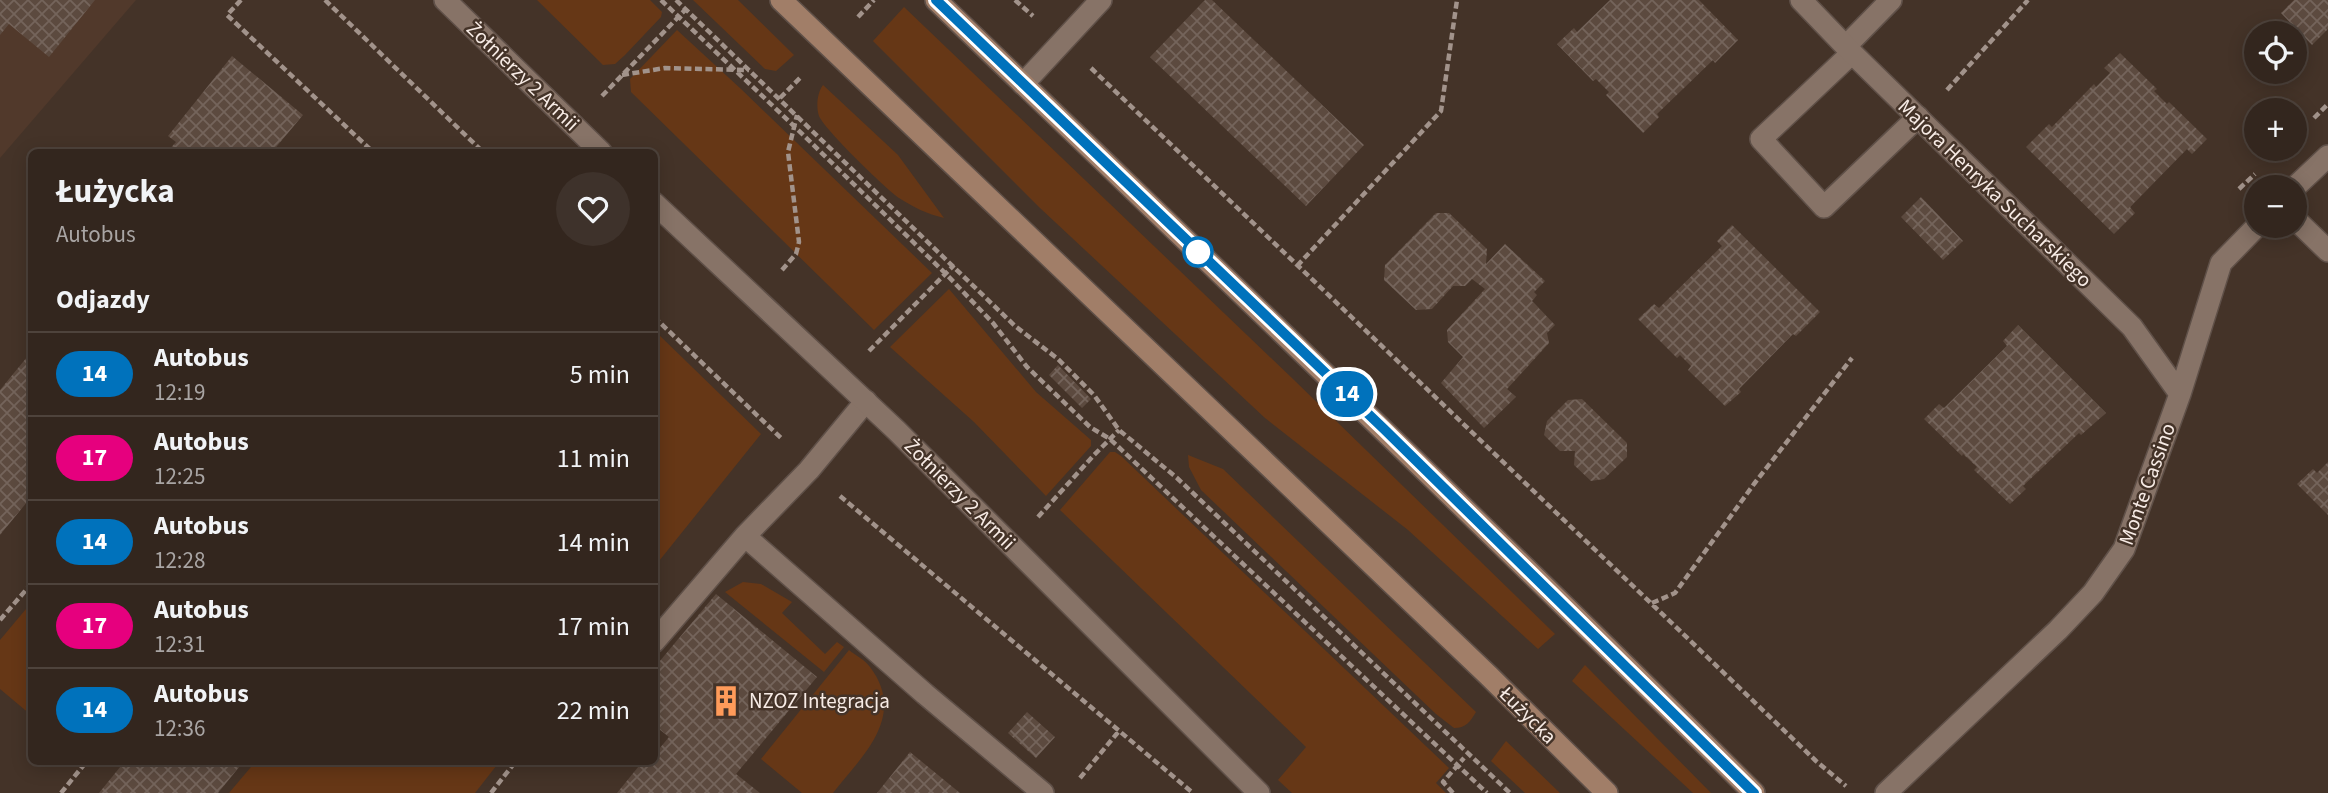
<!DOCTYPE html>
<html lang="pl">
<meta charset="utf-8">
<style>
:root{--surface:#33261e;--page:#3e322b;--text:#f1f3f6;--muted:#a9a5a4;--line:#4e433c}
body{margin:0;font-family:"Source Sans 3",sans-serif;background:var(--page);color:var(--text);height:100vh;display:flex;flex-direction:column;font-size:26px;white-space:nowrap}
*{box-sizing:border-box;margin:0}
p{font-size:23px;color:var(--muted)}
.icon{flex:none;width:38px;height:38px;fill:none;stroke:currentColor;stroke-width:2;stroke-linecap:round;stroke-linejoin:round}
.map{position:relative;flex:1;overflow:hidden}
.details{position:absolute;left:28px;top:149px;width:630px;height:616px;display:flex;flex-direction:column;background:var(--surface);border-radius:10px;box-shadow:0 4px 18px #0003,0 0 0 2px var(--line)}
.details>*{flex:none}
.badge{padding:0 14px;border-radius:23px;font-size:24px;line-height:46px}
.fabs{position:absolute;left:2244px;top:21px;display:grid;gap:14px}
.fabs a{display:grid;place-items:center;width:63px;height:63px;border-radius:50%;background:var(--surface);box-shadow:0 4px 18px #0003,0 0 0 2px var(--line);font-size:35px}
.map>.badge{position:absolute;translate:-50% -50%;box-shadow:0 0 0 4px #fff}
h2{padding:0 28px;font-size:26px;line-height:63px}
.round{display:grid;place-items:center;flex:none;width:74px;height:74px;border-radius:37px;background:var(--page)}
.overview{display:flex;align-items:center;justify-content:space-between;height:119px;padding:0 28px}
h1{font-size:33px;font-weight:700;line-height:52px}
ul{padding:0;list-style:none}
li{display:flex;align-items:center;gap:21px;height:84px;padding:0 28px;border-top:2px solid var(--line)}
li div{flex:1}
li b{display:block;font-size:26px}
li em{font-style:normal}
li .badge{min-width:77px;font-weight:700;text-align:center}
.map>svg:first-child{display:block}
</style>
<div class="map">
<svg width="2328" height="793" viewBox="0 0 2328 793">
<defs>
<pattern id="building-cross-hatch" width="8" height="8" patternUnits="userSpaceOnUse" patternTransform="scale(1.75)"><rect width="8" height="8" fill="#5c4a3f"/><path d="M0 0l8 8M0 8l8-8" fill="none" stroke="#74645b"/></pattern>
</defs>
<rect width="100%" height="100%" fill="#443328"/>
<path fill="#51392b" d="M 0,0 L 136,0 L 0,158 Z"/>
<path fill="#663716" d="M 537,0 L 650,0 L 662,12 L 661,17 L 625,55 L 615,64 L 603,65 Z
M 693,0 L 738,0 L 794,55 L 776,71 L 765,69 Z
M 904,7 L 1293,379 L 1555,634 L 1538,649 L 1408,530 L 1265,418 L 1040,208 L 873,41 Z
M 677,30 L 741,89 L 932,273 L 874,330 L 631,92 L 630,79 Z
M 823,85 L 898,155 L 944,218 C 927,214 913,207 899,198 C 885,188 825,130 819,116 C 816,107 817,93 823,85 Z
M 949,289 L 1036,392 L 1091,440 L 1091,446 L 1046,496 L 974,422 L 890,347 Z
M 655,331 L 761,434 L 655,566 Z
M 1110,452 L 1115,452 L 1121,456 L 1449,768 L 1436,783 L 1446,793 L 1292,793 L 1278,780 L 1306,747 L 1060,510 Z
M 1188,455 L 1223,469 L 1476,712 C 1470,722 1466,728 1454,728 L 1436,714 L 1201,490 L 1189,467 Z
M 743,582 L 761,584 L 792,602 L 782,613 L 825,654 L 837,642 L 844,647 L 824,672 L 725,592 Z
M 31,603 L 31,715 L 0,689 L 0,640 Z
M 849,650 C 855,655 865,660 870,667 C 907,716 863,755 833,793 L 802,793 L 761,759 Z
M 1585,665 L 1711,793 L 1693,793 L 1572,681 Z
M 1506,741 L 1560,793 L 1525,793 L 1491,761 Z
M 256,761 L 500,761 L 475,793 L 229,793 Z"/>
<path fill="url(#building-cross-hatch)" d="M 0,0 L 95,0 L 49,57 L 9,24 L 0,35 Z
M 1205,0 L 1212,0 L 1364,145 L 1306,206 L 1150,57 Z
M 1610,0 L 1699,0 L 1738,40 L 1715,63 L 1713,60 L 1657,114 L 1659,117 L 1643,133 L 1606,95 L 1609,92 L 1596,79 L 1593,81 L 1557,44 L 1574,28 L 1577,32 Z
M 2294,0 L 2328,0 L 2328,29 L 2312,45 L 2281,13 Z
M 2120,53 L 2157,89 L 2154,91 L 2167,104 L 2169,102 L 2207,139 L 2192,154 L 2187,149 L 2130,207 L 2135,213 L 2114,234 L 2026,147 L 2049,124 L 2052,127 L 2094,84 L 2096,87 L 2110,73 L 2104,68 Z
M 232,56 L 303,115 L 272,152 L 167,152 L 176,142 L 168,136 Z
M 1921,197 L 1963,241 L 1943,260 L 1901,217 Z
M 1436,213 L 1449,213 L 1487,249 L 1486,264 L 1505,244 L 1545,281 L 1534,292 L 1537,295 L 1532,301 L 1555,325 L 1547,333 L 1549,343 L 1507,389 L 1516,397 L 1484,428 L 1441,383 L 1463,357 L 1448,342 L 1447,330 L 1485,289 L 1472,279 L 1465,286 L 1453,286 L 1432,309 L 1416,310 L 1384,280 L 1385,265 Z
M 1732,225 L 1820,312 L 1796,336 L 1793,334 L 1739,389 L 1741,392 L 1725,406 L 1688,370 L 1691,366 L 1680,355 L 1677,358 L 1638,319 L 1654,304 L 1659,308 L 1722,246 L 1717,241 Z
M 2018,325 L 2106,413 L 2081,435 L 2079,433 L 2023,486 L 2026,489 L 2010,504 L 1974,470 L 1977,467 L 1963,454 L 1962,456 L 1924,419 L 1939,404 L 1944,408 L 2007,346 L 2003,341 Z
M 32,351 L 32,496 L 0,535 L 0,390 Z
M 1058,365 L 1091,399 L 1082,408 L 1049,375 Z
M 1582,399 L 1627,443 L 1627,457 L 1604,479 L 1591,481 L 1574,465 L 1575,451 L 1560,451 L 1544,435 L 1547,421 L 1568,400 Z
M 2328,462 L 2328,515 L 2297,484 L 2313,469 L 2317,473 Z
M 716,594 L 817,677 L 736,774 L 760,793 L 617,793 L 643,761 L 646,764 L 649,761 L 654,761 L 654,755 L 669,737 L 654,725 L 654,668 Z
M 1027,712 L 1055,737 L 1036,758 L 1008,733 Z
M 910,752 L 960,793 L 877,793 Z
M 125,761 L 244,761 L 218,793 L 99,793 Z"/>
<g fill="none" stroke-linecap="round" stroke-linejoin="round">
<defs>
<path id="lane" d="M 1846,46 L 1891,0
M 1852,53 L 1761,139 L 1824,207 L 1918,117
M 1023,84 L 1101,0
M 2294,218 L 2328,251
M 866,401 L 809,470 L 745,536 L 925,694 L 1043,793
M 654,642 L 745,536"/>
<path id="street" d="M 445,0 L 601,152
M 1801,0 L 1852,53 L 2132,327 L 2180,394
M 2294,188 L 2328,156
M 654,203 L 896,430 L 1259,793
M 1886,793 L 2058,630 L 2093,593 L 2124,549 L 2180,394 L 2221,263 L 2257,226"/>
<path id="secondary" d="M 781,0 L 1489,676 L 1607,793
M 936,0 C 1209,263 1485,525 1754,793"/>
</defs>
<use href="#lane" stroke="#5f5048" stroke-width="24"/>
<use href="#street" stroke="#5f5048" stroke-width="24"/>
<use href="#secondary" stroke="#5f5048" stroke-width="24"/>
<path stroke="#a2938b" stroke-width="4.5" stroke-dasharray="7 3.5" stroke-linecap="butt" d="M 241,0 L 227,15 L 373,152
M 325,0 L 483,152
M 661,0 L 794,126 L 946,274 L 993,323 L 1027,367 L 1090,427 L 1110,439 L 1487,793
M 676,0 L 1015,326 L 1058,359 L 1094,395 L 1119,430 L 1177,478 L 1510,793
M 1015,0 L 1033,16
M 858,17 L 874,0
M 1091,68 L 1816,761 L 1846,786
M 622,75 L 665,68 L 749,70
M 1947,90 L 2028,0
M 602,96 L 686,9
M 780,98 L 802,76
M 2314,118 L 2328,104
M 2239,189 L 2255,174
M 1297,266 L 1441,111 L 1457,0
M 782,270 L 796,254 L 799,242 L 788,152 L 797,115
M 654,317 L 782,439
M 869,351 L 954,265
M 840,496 L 1193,793
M 1038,517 L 1094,455 L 1119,430
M 1652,603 L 1675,593 L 1754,484 L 1852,358
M 0,620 L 32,583
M 1080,778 L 1119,731
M 61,793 L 87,761
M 491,793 L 516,761
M 1453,793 L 1443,782 L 1464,758"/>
<use href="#lane" stroke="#877367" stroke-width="21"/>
<use href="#street" stroke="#877367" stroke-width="21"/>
<use href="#secondary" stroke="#a17e68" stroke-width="21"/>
</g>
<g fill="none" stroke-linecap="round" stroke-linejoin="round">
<defs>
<path id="line" d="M 936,0 L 1384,429 L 1754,793"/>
</defs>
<use href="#line" stroke="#fff" stroke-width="16"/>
<use href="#line" stroke="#0072bc" stroke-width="10"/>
</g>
<defs>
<symbol id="building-bare" viewBox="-9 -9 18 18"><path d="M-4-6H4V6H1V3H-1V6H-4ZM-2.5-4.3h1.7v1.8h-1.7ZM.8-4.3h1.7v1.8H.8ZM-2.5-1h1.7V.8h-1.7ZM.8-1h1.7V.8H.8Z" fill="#ff9b5a" stroke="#443328" stroke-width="2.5" paint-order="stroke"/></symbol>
</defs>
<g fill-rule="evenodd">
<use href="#building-bare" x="704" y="679" width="44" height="44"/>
</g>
<circle fill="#fff" stroke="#0072bc" stroke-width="3.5" cx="1198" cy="252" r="14"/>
<g text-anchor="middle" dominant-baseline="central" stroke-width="5" stroke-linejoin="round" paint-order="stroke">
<g font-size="21" fill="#f7ebe5" stroke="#443328">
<text transform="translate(523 76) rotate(44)">Żołnierzy 2 Armii</text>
<text transform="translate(1995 193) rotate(44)">Majora Henryka Sucharskiego</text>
<text transform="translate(2147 484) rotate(-70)">Monte Cassino</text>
<text transform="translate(960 494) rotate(45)">Żołnierzy 2 Armii</text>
<text transform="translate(1528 715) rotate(45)">Łużycka</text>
</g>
<g font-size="21" fill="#f7ebe5" stroke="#443328" text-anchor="start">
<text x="749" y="701">NZOZ Integracja</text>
</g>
</g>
</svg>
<div class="fabs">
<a><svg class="icon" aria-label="locate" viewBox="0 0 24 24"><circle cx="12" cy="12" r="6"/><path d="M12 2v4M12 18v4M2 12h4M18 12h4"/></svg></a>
<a>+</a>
<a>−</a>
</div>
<b class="badge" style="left:1347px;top:394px;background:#0072bc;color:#fff">14</b>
<section class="details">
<div class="overview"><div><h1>Łużycka</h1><p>Autobus</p></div><a class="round"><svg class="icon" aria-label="heart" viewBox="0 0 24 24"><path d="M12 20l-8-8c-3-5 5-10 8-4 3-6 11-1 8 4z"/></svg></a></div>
<h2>Odjazdy</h2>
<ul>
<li><span class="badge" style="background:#0072bc;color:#fff">14</span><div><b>Autobus</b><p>12:19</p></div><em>5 min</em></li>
<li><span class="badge" style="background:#e6007e;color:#fff">17</span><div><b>Autobus</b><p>12:25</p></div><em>11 min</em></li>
<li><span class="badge" style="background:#0072bc;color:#fff">14</span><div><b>Autobus</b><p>12:28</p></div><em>14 min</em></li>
<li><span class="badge" style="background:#e6007e;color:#fff">17</span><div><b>Autobus</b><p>12:31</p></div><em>17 min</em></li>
<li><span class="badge" style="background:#0072bc;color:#fff">14</span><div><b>Autobus</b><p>12:36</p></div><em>22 min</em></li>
</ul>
</section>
</div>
